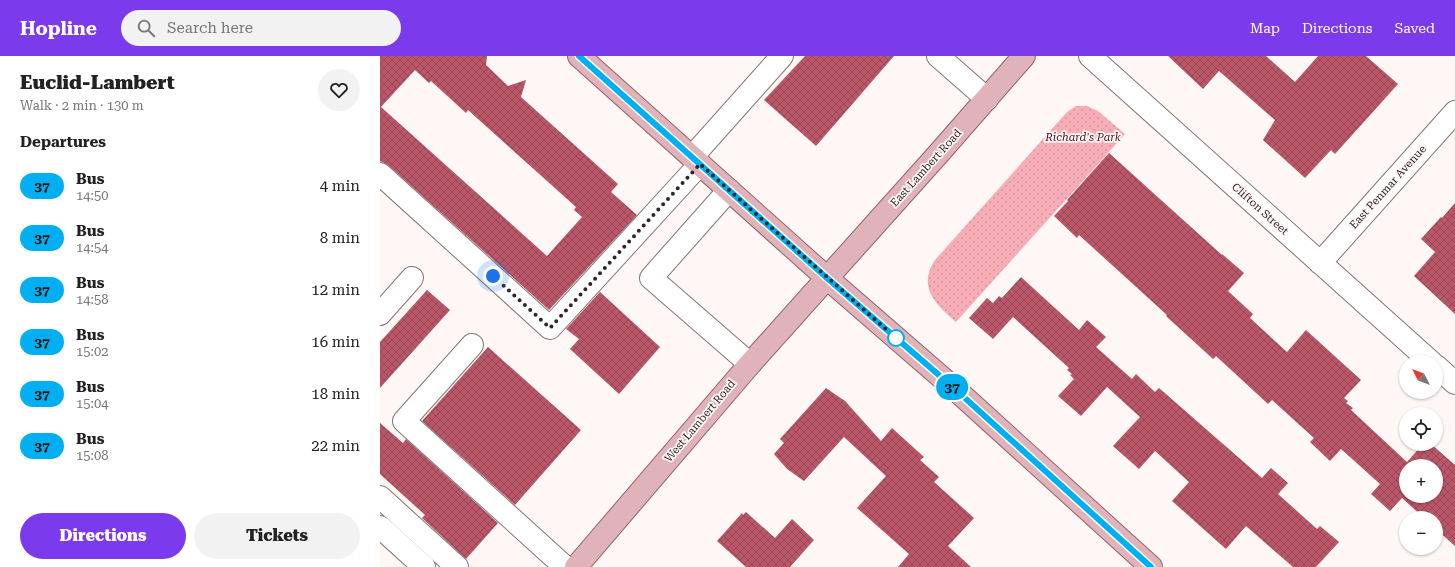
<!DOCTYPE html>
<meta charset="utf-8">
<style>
:root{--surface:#fff;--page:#f2f2f2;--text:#222;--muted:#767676;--accent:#7c3aed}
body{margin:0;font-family:"Roboto Serif",serif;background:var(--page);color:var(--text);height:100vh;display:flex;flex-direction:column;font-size:15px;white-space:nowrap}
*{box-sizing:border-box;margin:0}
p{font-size:13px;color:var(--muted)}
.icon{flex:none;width:22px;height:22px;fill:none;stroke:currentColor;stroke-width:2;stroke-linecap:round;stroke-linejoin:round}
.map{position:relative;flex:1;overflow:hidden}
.sheet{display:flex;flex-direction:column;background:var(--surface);width:380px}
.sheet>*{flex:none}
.badge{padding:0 8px;border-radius:13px;font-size:14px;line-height:26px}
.needle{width:26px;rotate:312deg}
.buttons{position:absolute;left:1019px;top:299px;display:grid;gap:8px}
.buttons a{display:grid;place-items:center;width:44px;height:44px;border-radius:50%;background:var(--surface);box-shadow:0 1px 3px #0004;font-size:20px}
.you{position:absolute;width:20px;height:20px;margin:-10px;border:3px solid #fff;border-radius:50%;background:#1a73e8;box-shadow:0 0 0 6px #1a73e833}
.map>.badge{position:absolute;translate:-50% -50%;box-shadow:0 0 0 2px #fff}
h2{padding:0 20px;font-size:15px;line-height:36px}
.round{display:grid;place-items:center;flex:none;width:42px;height:42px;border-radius:21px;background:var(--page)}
.headline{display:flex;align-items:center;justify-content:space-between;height:68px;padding:0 20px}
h1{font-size:19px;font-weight:800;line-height:30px}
.primary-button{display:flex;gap:8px;margin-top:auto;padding:8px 20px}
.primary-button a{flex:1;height:46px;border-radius:24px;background:var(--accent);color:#fff;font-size:16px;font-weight:800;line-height:46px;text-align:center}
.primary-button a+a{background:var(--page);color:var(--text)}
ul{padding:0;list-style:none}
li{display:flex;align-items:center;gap:12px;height:52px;padding:0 20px}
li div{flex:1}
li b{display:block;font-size:15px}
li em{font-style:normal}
li .badge{min-width:44px;font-weight:700;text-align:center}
header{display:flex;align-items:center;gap:24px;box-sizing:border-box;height:56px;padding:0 20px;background:var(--accent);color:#fff}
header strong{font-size:19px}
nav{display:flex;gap:22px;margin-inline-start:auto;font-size:14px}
.search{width:280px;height:36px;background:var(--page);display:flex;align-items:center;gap:10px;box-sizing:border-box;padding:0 14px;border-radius:22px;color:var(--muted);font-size:15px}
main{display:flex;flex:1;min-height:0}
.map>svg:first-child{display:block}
</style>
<header>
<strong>Hopline</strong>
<div class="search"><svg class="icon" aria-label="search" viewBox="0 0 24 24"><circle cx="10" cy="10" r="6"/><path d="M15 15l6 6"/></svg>Search here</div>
<nav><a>Map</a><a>Directions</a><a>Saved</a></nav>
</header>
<main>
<section class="sheet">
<div class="headline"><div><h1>Euclid-Lambert</h1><p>Walk · 2 min · 130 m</p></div><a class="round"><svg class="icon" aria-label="heart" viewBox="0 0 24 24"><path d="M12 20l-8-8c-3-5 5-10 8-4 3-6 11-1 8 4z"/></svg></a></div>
<h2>Departures</h2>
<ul>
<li><span class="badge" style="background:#00aff2;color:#111">37</span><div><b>Bus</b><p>14:50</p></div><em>4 min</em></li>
<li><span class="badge" style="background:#00aff2;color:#111">37</span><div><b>Bus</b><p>14:54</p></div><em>8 min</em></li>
<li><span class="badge" style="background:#00aff2;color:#111">37</span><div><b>Bus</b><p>14:58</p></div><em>12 min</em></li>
<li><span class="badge" style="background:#00aff2;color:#111">37</span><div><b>Bus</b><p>15:02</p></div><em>16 min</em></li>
<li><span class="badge" style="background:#00aff2;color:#111">37</span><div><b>Bus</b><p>15:04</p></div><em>18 min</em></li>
<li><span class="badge" style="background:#00aff2;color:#111">37</span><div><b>Bus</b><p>15:08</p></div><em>22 min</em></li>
</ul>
<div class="primary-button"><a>Directions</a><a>Tickets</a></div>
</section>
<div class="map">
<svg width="1075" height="511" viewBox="0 0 1075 511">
<defs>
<pattern id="park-dots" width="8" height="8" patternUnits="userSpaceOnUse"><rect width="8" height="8" fill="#f7adb6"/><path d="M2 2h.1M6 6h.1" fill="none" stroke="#d4959c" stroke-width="1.8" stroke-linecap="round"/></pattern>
<pattern id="building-cross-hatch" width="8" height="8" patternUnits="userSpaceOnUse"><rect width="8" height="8" fill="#b95667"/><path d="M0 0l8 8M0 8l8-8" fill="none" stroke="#974755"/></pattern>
</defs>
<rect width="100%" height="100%" fill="#fff6f6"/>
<path fill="url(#park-dots)" d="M 696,50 L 707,50 L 718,55 L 745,78 L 576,266 C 556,248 537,232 555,204 L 687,56 Z"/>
<path fill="url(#building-cross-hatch)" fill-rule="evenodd" d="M 0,0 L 107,0 L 106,9 L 128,30 L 146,24 L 141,41 L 238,128 L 231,136 L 257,159 L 169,254 L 8,109 L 0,105 ZM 35,14 L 49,27 L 51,25 L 86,57 L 88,54 L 196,151 L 194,154 L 202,161 L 167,200 L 1,51 Z
M 425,0 L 514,0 L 436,90 L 384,44 Z
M 788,0 L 886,0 L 915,26 L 938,0 L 986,0 L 1018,28 L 955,98 L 951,94 L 925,122 L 883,84 L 895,64 L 839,15 L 823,33 Z
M 729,97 L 842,199 L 842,198 L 864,217 L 848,235 L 873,258 L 870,262 L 907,296 L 926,274 L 981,324 L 964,342 L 968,345 L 966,347 L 973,352 L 971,354 L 1027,406 L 1043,388 L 1051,388 L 1075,409 L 1075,490 L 1056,473 L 1056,462 L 1044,462 L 1022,442 L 1010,455 L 991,438 L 1000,428 L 961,393 L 950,405 L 930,386 L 934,382 L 892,344 L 888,348 L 836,300 L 833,303 L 786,260 L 787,259 L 699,179 L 697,182 L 674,160 L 688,145 L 687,144 ZM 1026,410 L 1056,410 L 1056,440 L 1026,440 Z
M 1075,147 L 1075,258 L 1034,220 L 1055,196 L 1041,183 L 1061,161 L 1062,162 Z
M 641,221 L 699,274 L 707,264 L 726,281 L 716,291 L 752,323 L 756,318 L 775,336 L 779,332 L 882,422 L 891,412 L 908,427 L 898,438 L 937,473 L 940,470 L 959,486 L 936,511 L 913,511 L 866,470 L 846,493 L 792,445 L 809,426 L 775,395 L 759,413 L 733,390 L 760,361 L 727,331 L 701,360 L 678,340 L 694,323 L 690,319 L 692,318 L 687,314 L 689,312 L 633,261 L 613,283 L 589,262 L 607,242 L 613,247 L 619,240 L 622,242 Z
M 47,234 L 70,254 L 0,332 L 0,286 Z
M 220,236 L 280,291 L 239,338 L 190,293 L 199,283 L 186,273 Z
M 108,291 L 201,374 L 135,449 L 42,365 Z
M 446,332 L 465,345 L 501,385 L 512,372 L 544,401 L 540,404 L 559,421 L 554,426 L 594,462 L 568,490 L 591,511 L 518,511 L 529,498 L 477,452 L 506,420 L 464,381 L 424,425 L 407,413 L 394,398 L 404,387 L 400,383 Z
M 0,367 L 23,387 L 26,383 L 118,467 L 86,503 L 42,462 L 45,459 L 0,418 Z
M 366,456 L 395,482 L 412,463 L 434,484 L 410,511 L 366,511 L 337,485 L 362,457 L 363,459 Z"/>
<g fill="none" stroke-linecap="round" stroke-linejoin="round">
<defs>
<path id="minor" d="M 558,0 L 607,43
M 710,0 L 1051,306
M 312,101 L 402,0
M 0,118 L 170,272 L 320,108
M 349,134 L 271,222 L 370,308
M 940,207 L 1075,56
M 0,258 L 32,222
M 92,289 L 24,365 L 185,511
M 1056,310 L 1075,327
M 0,441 L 77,511
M 0,471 L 44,511"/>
<path id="major" d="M 199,0 L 447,222 L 575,333 L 771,511
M 196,511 L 370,308 L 560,96 L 644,0"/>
</defs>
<use href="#minor" stroke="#827576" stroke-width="24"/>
<use href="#major" stroke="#936268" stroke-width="24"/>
<use href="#minor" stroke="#fff" stroke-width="22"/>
<use href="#major" stroke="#dfb3b9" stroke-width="22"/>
</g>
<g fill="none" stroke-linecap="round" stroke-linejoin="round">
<defs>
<path id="line" d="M 199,0 L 447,222 L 575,333 L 771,511"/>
</defs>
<use href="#line" stroke="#fff" stroke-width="9"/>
<use href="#line" stroke="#00aff2" stroke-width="6"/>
<path stroke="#2d2728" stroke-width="4" stroke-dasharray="0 7.2" d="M 113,220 L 170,272 L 320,108 L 349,134 L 517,283 L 516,282"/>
</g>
<circle fill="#fff" stroke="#00aff2" stroke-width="2" cx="516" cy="282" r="8"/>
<g text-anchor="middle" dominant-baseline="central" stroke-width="3.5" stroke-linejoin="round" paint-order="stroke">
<g font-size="11" font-style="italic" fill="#4f0e1e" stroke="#fff6f6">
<text x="703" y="81">Richard's Park</text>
</g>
<g font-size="11" fill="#2d2728" stroke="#fff6f6">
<text transform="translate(546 112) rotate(-48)">East Lambert Road</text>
<text transform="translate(1008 131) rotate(-48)">East Penmar Avenue</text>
<text transform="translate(880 153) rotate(42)">Clifton Street</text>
<text transform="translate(320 365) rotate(-50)">West Lambert Road</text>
</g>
</g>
</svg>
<div class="buttons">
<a><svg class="needle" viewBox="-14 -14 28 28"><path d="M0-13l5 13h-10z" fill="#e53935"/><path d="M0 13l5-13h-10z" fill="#767676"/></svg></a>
<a><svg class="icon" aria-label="locate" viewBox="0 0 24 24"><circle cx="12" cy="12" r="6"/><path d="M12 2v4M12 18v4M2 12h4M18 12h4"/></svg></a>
<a>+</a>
<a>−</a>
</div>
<div class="you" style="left:113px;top:220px"></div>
<b class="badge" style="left:572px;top:331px;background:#00aff2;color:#111">37</b>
</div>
</main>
